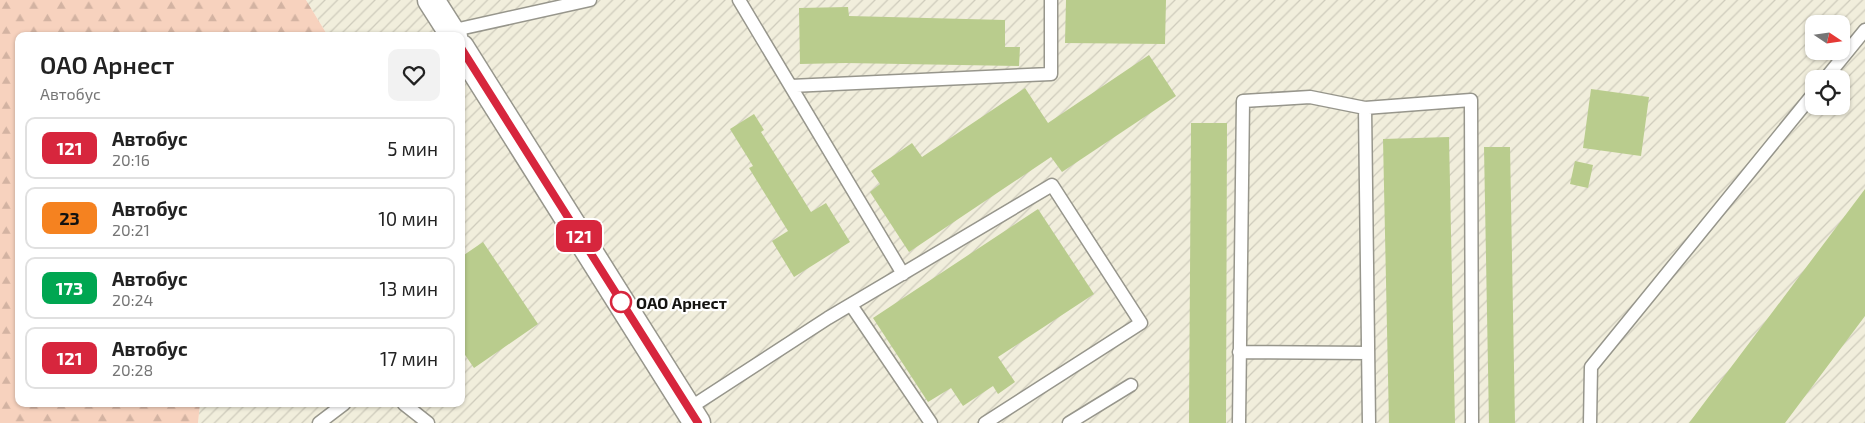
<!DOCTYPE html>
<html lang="ru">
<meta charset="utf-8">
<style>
:root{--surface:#fff;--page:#f2f2f2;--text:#222;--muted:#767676;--line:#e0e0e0}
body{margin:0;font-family:"Exo 2",sans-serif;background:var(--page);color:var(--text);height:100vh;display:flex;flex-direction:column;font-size:19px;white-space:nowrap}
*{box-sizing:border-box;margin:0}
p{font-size:16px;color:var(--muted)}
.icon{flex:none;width:28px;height:28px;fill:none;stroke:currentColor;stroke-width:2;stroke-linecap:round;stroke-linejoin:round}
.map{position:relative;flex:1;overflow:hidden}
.panel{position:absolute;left:15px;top:32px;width:450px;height:375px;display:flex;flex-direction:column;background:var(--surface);border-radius:10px;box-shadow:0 1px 4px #0004}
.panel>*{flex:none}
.badge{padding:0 10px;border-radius:8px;font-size:18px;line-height:32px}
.needle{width:32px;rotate:103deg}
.tools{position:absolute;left:1805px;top:15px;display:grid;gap:10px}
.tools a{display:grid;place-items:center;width:45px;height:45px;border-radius:10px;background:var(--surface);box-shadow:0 1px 4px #0004;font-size:25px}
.map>.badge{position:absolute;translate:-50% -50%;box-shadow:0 0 0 2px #fff}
.round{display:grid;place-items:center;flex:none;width:52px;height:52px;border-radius:10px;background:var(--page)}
.overview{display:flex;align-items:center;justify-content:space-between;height:85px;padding:0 25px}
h1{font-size:24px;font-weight:600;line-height:38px}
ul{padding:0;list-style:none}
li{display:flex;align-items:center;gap:15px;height:62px;margin:0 10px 8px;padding:0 15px;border:2px solid var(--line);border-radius:10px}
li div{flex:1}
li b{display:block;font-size:19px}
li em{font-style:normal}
li .badge{min-width:55px;font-weight:700;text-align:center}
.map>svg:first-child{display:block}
</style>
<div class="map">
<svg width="1865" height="423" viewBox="0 0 1865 423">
<defs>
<pattern id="industrial-furrows" width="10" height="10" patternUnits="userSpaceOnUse" patternTransform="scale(1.25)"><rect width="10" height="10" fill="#f1eedc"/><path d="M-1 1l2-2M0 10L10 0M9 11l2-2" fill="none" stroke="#cecbbc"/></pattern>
<pattern id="forest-firs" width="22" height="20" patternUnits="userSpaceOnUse" patternTransform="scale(1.25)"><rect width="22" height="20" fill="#f7d2be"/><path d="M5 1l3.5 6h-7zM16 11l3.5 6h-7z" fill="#d3b3a2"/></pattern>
</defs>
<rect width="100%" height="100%" fill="#fbf9ef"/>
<path fill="url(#industrial-furrows)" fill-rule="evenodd" d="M 306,0 L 1865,0 L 1865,423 L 198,423 L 200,404 L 461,404 L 461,36 L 328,36 ZM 1814,24 L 1841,24 L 1841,51 L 1814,51 ZM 1814,79 L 1841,79 L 1841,106 L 1814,106 Z"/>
<path fill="url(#forest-firs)" d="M 0,0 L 306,0 L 328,36 L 19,36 L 19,404 L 200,404 L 198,423 L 0,423 Z"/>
<path fill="#b9cc8d" d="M 1066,0 L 1166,0 L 1165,44 L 1065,43 Z
M 848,7 L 849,16 L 1005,20 L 1005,47 L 1020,47 L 1019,66 L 846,63 L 800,64 L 799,8 Z
M 1149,55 L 1176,96 L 1062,172 L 1051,157 L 909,252 L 870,192 L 880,184 L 871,171 L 912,143 L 922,157 L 1025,88 L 1048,123 Z
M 1591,89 L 1649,97 L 1641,156 L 1583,148 Z
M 754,114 L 764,130 L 761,132 L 811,212 L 826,203 L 850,242 L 794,277 L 772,241 L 788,231 L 749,168 L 753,166 L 730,129 Z
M 1191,123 L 1227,123 L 1226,423 L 1189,423 Z
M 1449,137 L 1455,423 L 1389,423 L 1383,139 Z
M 1484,147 L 1510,147 L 1515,423 L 1489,423 Z
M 1575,161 L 1593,165 L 1588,188 L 1570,184 Z
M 1865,189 L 1865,316 L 1785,423 L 1689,423 Z
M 1038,209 L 1094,294 L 998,357 L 1015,382 L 998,394 L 993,386 L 963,406 L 951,388 L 928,402 L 873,318 Z
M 483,242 L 538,324 L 474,368 L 461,349 L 461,257 Z"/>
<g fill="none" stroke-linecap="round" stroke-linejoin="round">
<defs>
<path id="service" d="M 739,0 L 903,274
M 450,31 L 590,0
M 1825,79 L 1865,30
M 791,86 L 1051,74 L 1051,0
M 851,305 L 931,423
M 1239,352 L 1368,353
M 404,404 L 428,423
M 688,409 L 828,318 L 1052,185 L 1141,323 L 985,423
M 319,423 L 344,404
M 1069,423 L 1131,385
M 1239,423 L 1243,101 L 1310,97 L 1365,108
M 1369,423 L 1365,108 L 1471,100 L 1472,423
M 1590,423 L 1591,367 L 1814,93"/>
<path id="minor" d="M 431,0 L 454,36
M 461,48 L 697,423"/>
</defs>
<use href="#service" stroke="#97968c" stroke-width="15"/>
<use href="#minor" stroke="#97968c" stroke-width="29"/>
<use href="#service" stroke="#fff" stroke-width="12"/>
<use href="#minor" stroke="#fff" stroke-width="26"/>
</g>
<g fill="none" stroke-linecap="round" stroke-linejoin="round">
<defs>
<path id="line" d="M 461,48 L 698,423"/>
</defs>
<use href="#line" stroke="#fff" stroke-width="11"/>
<use href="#line" stroke="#d7263d" stroke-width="8"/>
</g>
<circle fill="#fff" stroke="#d7263d" stroke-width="2.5" cx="621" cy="302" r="10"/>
<g text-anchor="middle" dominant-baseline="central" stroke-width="4.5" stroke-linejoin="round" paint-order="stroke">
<g font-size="16" font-weight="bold" fill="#151411" stroke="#fff" text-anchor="start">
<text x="636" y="302">ОАО Арнест</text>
</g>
</g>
</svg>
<div class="tools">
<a><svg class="needle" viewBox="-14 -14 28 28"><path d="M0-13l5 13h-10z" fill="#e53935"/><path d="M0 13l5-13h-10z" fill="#767676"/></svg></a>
<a><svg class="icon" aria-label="locate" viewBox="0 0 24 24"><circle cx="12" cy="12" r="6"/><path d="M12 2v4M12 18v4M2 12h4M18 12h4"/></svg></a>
</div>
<b class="badge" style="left:579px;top:236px;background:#d7263d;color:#fff">121</b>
<section class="panel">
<div class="overview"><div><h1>ОАО Арнест</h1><p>Автобус</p></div><a class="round"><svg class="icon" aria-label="heart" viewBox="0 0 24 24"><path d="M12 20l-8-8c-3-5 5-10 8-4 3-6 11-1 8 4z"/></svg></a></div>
<ul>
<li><span class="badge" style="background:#d7263d;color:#fff">121</span><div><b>Автобус</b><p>20:16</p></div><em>5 мин</em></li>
<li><span class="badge" style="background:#f58220;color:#111">23</span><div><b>Автобус</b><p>20:21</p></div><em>10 мин</em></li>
<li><span class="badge" style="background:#00a651;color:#fff">173</span><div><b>Автобус</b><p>20:24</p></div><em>13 мин</em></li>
<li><span class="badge" style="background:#d7263d;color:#fff">121</span><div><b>Автобус</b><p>20:28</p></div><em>17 мин</em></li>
</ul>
</section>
</div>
